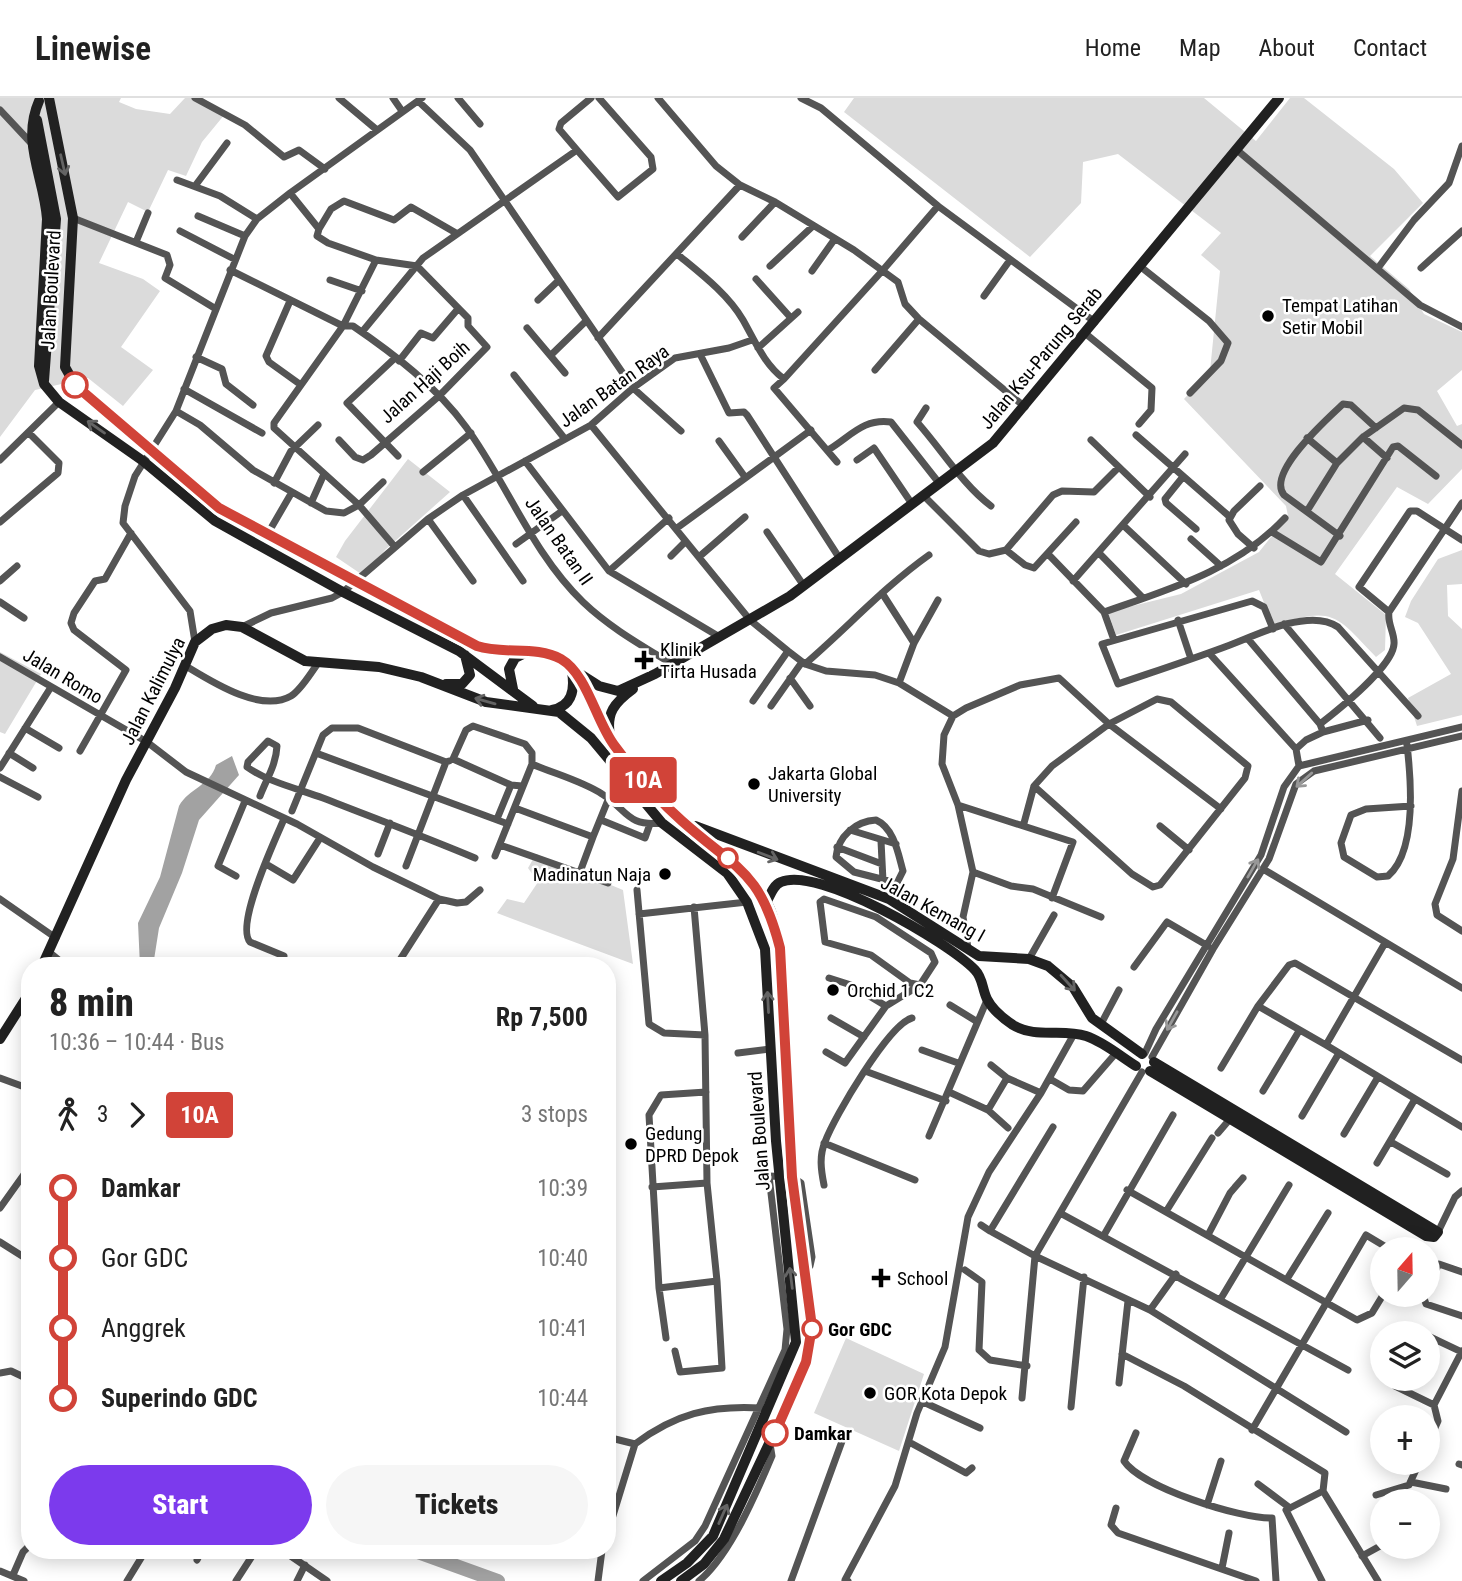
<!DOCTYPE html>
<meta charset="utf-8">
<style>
:root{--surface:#fff;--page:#f6f6f6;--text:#222;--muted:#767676;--line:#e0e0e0;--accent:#7c3aed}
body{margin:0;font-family:"Roboto Condensed",sans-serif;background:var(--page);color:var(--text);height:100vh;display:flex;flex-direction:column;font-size:26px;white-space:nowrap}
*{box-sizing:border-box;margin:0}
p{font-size:23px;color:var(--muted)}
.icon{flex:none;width:38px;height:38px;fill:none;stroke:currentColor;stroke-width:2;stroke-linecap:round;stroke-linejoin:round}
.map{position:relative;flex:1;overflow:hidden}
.details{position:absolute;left:21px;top:859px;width:595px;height:602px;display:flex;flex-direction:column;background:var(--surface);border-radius:28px;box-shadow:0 4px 18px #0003}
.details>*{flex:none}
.badge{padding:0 14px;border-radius:5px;font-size:24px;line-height:46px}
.needle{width:46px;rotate:20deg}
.buttons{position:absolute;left:1370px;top:1139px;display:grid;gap:14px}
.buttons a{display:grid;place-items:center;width:70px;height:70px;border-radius:50%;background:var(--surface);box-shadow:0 4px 18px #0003;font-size:35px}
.map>.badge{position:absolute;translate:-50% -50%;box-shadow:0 0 0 4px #fff}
.legs{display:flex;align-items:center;gap:10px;height:77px;padding:0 28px;font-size:23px}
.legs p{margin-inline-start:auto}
.summary{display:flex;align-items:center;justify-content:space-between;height:119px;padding:0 28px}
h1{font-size:38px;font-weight:800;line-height:52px}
.cta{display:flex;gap:14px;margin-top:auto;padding:14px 28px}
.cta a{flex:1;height:80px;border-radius:42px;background:var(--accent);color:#fff;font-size:28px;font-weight:800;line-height:80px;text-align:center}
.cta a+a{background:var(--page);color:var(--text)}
ul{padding:0 28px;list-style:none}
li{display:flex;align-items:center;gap:24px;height:70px;font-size:26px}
li i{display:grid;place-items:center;width:10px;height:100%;margin:0 9px;background:currentColor}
li i::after{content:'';width:18px;height:18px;margin:-9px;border:5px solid;border-radius:50%;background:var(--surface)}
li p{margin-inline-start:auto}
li:first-child i{background:linear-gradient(#0000 50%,currentColor 0)}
li:last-child i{background:linear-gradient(currentColor 50%,#0000 0)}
header{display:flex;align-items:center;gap:42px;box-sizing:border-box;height:98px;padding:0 35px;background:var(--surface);border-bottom:2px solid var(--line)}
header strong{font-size:33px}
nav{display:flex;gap:38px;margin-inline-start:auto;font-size:24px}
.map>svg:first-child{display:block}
</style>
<header>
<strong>Linewise</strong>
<nav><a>Home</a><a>Map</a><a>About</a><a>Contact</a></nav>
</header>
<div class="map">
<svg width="1462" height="1483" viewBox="0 0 1462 1483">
<rect width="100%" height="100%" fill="#fff"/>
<path fill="#dbdbdb" d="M 0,0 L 121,0 L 119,4 L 136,11 L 170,16 L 185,0 L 203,0 L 225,16 L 202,44 L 186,78 L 168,72 L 148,114 L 128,104 L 99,165 L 143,181 L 160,193 L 121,249 L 153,272 L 123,308 L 88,280 L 35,292 L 0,339 Z
M 854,0 L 1204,0 L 1256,43 L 1290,0 L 1304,0 L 1394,71 L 1423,105 L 1370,158 L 1409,191 L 1424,216 L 1462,234 L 1462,272 L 1437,293 L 1457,328 L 1462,326 L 1462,371 L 1428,406 L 1397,389 L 1335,476 L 1386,517 L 1385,552 L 1376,559 C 1334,515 1334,509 1273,527 L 1259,492 L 1116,537 L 1108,514 L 1181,496 L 1259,454 L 1288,418 L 1286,408 L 1184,301 L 1210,273 L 1220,173 L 1201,157 L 1221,135 L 1118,56 L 1083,64 L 1081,105 L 1030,159 L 844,14 Z
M 408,361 L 450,394 L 385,452 L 364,478 L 336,459 L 345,443 Z
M 1462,452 L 1462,486 L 1447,487 L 1448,518 L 1462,531 L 1462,617 L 1417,628 L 1408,600 L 1451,576 L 1418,525 L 1405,519 L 1411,503 L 1438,461 Z
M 0,554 L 41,576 L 5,636 L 0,634 Z
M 536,756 L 623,792 L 633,866 L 497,815 L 507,801 L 524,805 L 538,784 L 528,770 Z
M 846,1240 L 924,1276 L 899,1353 L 814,1315 Z"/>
<path fill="#a2a2a2" d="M 232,658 L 239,677 L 199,722 L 182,775 L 159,830 L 153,868 L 140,868 L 138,825 L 160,779 L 179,708 C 189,690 210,688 216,667 Z"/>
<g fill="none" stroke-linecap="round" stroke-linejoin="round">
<path stroke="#a2a2a2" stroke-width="14" d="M 412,1452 L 498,1483"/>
<path stroke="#545454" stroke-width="7" d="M 195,0 L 245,27 L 284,59 L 299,52 L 325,71
M 339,0 L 377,32
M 393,0 L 402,13
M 458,0 L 480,26
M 658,0 L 716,68 L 740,87 L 775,104 L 854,152 L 898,184 L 905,206 L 919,221 L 1025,309
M 801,0 L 821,10 L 938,108 L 1095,224
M 418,3 L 470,52 L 633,290 L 681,333
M 0,12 L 31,45
M 577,52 L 559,31 L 561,25 L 591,0
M 1237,52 L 1420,207 L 1462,229
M 177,82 L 220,98 L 257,121
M 195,88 L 227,45
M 290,95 L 319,131 L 317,138 L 328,145 L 376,162 L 417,168 L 468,220 L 468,228 L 487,249 L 439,298 L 371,357 L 363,362 L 355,359 L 339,342
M 198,118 L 245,138
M 73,120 L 167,157 L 170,167 L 165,180 L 216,211
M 319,131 L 331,111 L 344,103 L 394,122 L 411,109 L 456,135
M 180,133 L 234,161
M 742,139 L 775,104
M 136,144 L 148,115
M 677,156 C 700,175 728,196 743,222 C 755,243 764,266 784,281 L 883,172 L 938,108
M 376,162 L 343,228 L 274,325 L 274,330 L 359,407 L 395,449
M 770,168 L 813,128
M 1141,169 L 1209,223 L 1228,245 L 1221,263 L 1190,295
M 1378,170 L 1414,122 L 1449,85 L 1462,48
M 1421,170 L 1462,133
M 230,172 L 343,228 L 353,228 C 394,256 437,289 466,329 C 507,385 532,455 583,504 C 609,529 641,547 672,566
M 812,173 L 834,142
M 756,181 L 791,220
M 330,182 L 362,193
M 984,198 L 1010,162
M 538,202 L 558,183
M 290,203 L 266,258 L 269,264 L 301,287
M 527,230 L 565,275
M 362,234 L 423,160 L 577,52 L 618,99 L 653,71 L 651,59 L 599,0
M 1086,236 L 1152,290 L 1151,312 L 1139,326
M 598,240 L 740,87
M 758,250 L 798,214
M 700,256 L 729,315 L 744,314 L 747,317 L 840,461
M 551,257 L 586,223
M 196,259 L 222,271 L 226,286 L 253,307
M 395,260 L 347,305 L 398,358
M 399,263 L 421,235 L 433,240 L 457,212
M 875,272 L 919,221
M 514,277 L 565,341
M 784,281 L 774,290 L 837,364
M 184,291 L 262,335
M 926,310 L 917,324 C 942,352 962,386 991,408
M 176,313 L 200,327 L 253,372 L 326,413 L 344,415 L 359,407 L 383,384
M 591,327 L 750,522 L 788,553 L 805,566 L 826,573 L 875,577 L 899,585 L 953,618
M 1136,337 L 1230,419
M 1363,339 L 1387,360
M 1307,340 L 1337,365
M 1091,342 L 1150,399
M 719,343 L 745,379
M 828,352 C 850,339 863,320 891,324 L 939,385
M 0,362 L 59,304
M 857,362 L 874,350 L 912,406
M 525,363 L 609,473 L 718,538
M 423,374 L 471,335
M 1182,380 L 1165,401 L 1166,405 L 1196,431
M 274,385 L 291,353 L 318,327
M 463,397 L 523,483
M 923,397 L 979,453 L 989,456 L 1006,452 L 1025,467 L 1034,470 L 1076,424
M 311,405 L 324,376
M 1307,413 L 1337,365 L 1363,339 L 1404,310 L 1418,312 L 1462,347
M 428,421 L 473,483
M 0,424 L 58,375 L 59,365 L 29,335
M 1124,428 L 1186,486
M 677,430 L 811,332
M 767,434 L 804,488
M 1272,434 L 1321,464 L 1393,349 L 1398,348 L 1436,378
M 267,437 L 292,394
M 1340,438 L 1284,397 C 1266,375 1327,321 1343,306 L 1351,307 L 1376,330
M 1191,441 L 1221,468
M 516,446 L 562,413
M 1254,450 L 1238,436 L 1229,422 L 1234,413 L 1260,388
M 1006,452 L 1053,397 L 1062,393 L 1094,394 L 1119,369
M 1099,455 L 1143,500
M 1048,456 L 1104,514 L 1114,542
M 671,458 L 685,444
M 700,458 L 745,419
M 609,473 L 669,420
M 0,483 L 17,468
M 1073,483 L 1185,356
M 882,495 L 914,545
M 0,504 L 24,520
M 1104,514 C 1170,491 1236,472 1285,420
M 1389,514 L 1359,489 L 1410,413 L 1417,413 L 1462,442
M 1178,522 L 1191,561
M 1284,526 L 1380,640
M 242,529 L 271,515 L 332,500 L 343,494 L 428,421 L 463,397 L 591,327 L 633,290 L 675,260 L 729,250 L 752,242
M 1273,531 L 1264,509 L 1252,503 L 1102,546 L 1118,586 C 1156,573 1193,561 1230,547 C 1249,540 1267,531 1286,526 C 1303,522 1323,519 1338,529 L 1418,618
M 1248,541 L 1320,626
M 195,544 L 190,513 L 123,425 L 125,408 L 135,378 L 176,313 L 245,138 L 257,121 L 290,95 L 422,0
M 1209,555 L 1296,651
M 0,559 L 147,644 L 186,674 L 297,726 L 373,769 L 439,801 L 457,805 L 466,804 L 480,792
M 805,566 C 847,530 884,489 929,457
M 184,567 C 209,582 260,616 291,598 C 302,591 311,574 319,564
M 790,580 L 810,608
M 899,585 L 914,545 L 938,502
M 753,603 L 788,553
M 771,608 L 802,564
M 25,630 L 59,650
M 1323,634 L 1368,622
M 1407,647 C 1411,681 1417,753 1388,778 L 1377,779 L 1344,759 L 1341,745 L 1351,717 L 1366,711 L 1411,708
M 80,653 L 126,572 L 74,532 L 71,525 L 74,515 L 95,483 L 105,481 L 131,435
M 9,655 L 33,670
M 316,655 L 508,726
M 1299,668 L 1296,651 L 1306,642 L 1323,634 L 1320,626 C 1338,612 1393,568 1394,546 C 1395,535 1387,526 1389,514 L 1462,405
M 0,670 L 51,589
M 0,679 L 38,699
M 522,688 L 511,687 L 453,661 L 466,632 L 473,628 L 525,646 L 532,655 L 532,666
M 1462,693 L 1453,761 L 1435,806 L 1437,817 L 1462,833
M 260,698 C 267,680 276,667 277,648 L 268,643 L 248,664 L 247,669 C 268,684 299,691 323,700 C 374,720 425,739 475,760
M 958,707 L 1073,744 L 1052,800
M 515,710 L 593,739 L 580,774
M 292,713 L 323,637 L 332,630 L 358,630 L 446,664
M 497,721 L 511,687
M 601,722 L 645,740 L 650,726
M 876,722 C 894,730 898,755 903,773 L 897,785 L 854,774 L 836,759 C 838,738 856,723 876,722 Z
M 1024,725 L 1034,688 L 1052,668 L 1109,626 L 1157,601 L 1171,604 L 1248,668 L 1245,680 L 1160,787 L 1153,789 L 1132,776 L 1034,688
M 1160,728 L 1189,752
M 850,732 L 896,746
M 593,739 L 608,702
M 881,743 L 883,783
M 500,747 L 608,785
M 837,749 L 882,766
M 378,756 L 390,725
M 495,758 L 532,666 C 555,676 582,683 602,696 C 627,711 626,729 662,725
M 266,766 L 293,782 L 320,740
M 406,768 L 446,664 L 449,663
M 1263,771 L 1462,890
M 973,774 L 1011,788 L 1033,791 L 1101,819
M 236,778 L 218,768 L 245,703
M 637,792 L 649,926 L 664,935 L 705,937
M 0,801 L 56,840
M 824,801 L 876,819 L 931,855 L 935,864 L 920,887 L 910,885 L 871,857 L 825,844 L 820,804 Z
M 639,816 L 747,804
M 968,850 L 963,819 L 973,774 L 958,707 L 942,666 L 944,637 L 953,618 L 966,610 L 1020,587 L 1059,580 L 1109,626 L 1221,711
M 49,854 L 66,868
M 1029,861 L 1054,817
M 281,868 L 284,858 L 250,844 C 235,827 275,742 284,721
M 396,868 L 439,801
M 1134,869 L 1167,824 L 1208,848
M 829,880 L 851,887 L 886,908
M 950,907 L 976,923
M 1258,908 L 1289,867 L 1295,865 L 1462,962
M 831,920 L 864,939
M 1101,926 L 1119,892
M 1326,947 L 1462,1029
M 922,952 L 958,965
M 826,954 L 845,965 L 886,908 L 920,887
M 738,955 L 770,951
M 1145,955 L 1156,931 L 1261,757 L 1284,689 L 1299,668 L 1462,629
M 1152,959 L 1213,851 L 1269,761 L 1296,686 L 1314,673 L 1462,638
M 991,967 L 1007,980 L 1041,995
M 1221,970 L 1258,908 L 1326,947 L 1385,845
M 865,973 L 946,1003
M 1142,974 L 1060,1115 L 1348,1272
M 0,980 L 30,991
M 1007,980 L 988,1012 L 1008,1030
M 1050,981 L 1069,992 L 1083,993 L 1116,955
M 1263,993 L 1299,933
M 949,994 L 988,1012
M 1302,1018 L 1339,955
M 1053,1029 L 990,1133 L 1035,1158 L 1150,1212 L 1346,1334
M 1218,1035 L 1230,1021
M 1344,1036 L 1378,979
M 929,1038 L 987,902
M 1391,1044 L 1447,1076
M 824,1045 L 915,1082
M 1377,1065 L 1415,1001
M 707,1085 L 717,1183
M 824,1087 C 821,1072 819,1058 825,1044 C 834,1019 889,926 912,920
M 652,1089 L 707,1085 L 705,937 L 694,809
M 1127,1092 L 1357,1222 L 1372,1215 L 1383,1197
M 0,1110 L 30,1068
M 1167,1112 L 1212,1040
M 981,1127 L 990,1133
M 1438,1134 L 1455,1099 L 1462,1093
M 1104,1137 L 1173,1017
M 1208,1137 L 1230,1095 L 1243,1080 L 1235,1089
M 0,1144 L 30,1163
M 965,1172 L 982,1184 L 979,1252 L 990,1262 L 1027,1268
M 1287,1181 L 1328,1115
M 1428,1186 L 1439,1166 L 1462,1174
M 659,1190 L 717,1183 L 722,1270 L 680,1274 L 675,1253
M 1423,1197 L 1426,1206 L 1462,1218
M 1220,1202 L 1289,1087
M 1150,1212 L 1176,1176
M 1408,1229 L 1422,1236
M 1428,1238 L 1462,1254
M 666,1240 L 659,1190 L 649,1017 L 661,997 L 706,994
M 1122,1256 L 1184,1288 L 1325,1375 L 1323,1393 L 1286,1412 L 1322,1483
M 0,1275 L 11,1273 L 30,1282
M 1119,1285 L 1128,1203
M 1395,1288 L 1434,1307 L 1438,1323 L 1428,1345
M 1022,1300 L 1035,1158 L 1060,1115
M 921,1303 L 980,1330
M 1434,1307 L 1462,1253
M 1071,1309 L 1084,1179
M 1252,1332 L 1366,1137 L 1391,1152
M 1136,1335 L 1124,1363 C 1141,1389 1240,1421 1272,1420 L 1276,1483
M 607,1339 L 635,1346 C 675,1316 710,1307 761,1310
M 909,1344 L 966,1375 L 972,1370
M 1379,1346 L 1382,1347
M 1459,1366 L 1462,1367
M 1411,1384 L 1446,1391
M 1258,1386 L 1290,1410
M 1323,1393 L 1378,1483
M 1376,1397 L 1409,1387 L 1419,1365
M 1207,1407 L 1221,1363
M 1116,1410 L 1111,1427 L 1118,1435 L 1256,1483
M 607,1437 L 635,1346
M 282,1452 L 327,1483
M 1362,1458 L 1382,1447
M 197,1462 L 202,1452
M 1222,1470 L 1229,1435
M 0,1473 L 24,1483
M 13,1477 L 23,1454 L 30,1447
M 127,1483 L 146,1452
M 236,1483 L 256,1452
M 297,1483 L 305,1467
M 598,1483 L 602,1452
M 643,1483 L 695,1443 L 705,1428 L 785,1252 L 787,1231 L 769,1078 L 792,1079 L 801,1085 L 812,1159 L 810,1168 L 806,1172
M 699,1483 C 730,1457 756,1396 772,1358 L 770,1346
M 791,1483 L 845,1335
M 848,1483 L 845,1482 L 895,1388 L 917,1315 L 945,1249 L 968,1119 L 989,1074 L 1041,995 L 1074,936"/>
<path stroke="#212121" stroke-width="10" d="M 49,0 L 73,120 L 65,269 L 78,292 L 219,410 L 477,548 C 504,557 536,547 561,561 C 585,576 596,623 614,647 C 634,674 657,700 682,723 C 715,752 759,774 773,819 C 776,829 777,840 780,850 L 792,1079 L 807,1179 L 812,1240 L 806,1264 L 792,1297 L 724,1441 L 704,1466 L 681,1483
M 39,3 C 21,44 44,79 47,121 L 39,268 L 44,286 L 59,304 L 143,363 L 215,423 L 343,494 L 459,553 L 533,608
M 37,22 L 56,121 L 44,283
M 577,574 L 599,588 L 618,593 L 655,576 L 790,498 L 993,345 L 1279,0
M 446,586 L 462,586 L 470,577 L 465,557
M 513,591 L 509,571 L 515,560 L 527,554
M 552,612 C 572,608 575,592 572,574
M 610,638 C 606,615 614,605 633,591
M 695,728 L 889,801 L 979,858 L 1029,861 L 1048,868 L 1073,889 L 1092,920 L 1142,956
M 766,805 C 770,798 773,787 781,784 C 818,768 948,844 975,872 C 983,880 982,891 987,901 C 992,911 1004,921 1013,927 C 1036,941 1062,930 1086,938 C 1104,944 1120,958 1136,968
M 42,868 L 126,682 L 175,590 L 195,544 L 212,531 L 226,527 L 242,529 L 305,563 L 379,569 L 421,579 L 486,604 L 559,614 L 591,640 L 662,725 L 727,775 L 747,804 L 765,851 L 776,1043 L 796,1244 L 713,1438 L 687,1465 L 661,1483
M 0,941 L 30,894
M 1150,973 L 1426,1138 L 1434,1139 L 1438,1134 L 1154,964"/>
</g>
<defs><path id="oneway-shaft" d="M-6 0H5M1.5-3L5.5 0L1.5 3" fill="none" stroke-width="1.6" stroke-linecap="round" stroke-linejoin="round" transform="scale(1.75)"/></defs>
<g stroke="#646464">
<use href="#oneway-shaft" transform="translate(63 67) rotate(77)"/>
<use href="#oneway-shaft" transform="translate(96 329) rotate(-145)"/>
<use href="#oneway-shaft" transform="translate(485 603) rotate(-164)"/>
<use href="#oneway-shaft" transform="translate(768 758) rotate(21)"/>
<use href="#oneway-shaft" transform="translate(1068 885) rotate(48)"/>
<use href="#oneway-shaft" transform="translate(768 904) rotate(-93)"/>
<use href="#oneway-shaft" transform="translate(791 1180) rotate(-97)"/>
<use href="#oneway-shaft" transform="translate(723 1416) rotate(-66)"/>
</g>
<g stroke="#989898">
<use href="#oneway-shaft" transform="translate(1304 682) rotate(138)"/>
<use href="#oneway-shaft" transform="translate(1253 770) rotate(-60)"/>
<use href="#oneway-shaft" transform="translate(1172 923) rotate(119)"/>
</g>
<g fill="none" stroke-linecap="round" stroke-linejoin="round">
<defs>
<path id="line-1" d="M 75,287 L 219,410 L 477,548 C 504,557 536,547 561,561 C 587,576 596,623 614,647 C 634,674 656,700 682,723 C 737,772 760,772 780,850 L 792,1079 L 812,1229 L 806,1264 L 775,1335"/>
</defs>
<use href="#line-1" stroke="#fff" stroke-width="16"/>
<use href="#line-1" stroke="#d14338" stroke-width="10"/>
</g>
<g fill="#000" stroke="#fff" stroke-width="2.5">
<circle cx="1268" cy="218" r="7"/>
<path d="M640.5 551.5h7v7h7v7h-7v7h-7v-7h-7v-7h7z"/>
<circle cx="754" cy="686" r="7"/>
<circle cx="665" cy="776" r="7"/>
<circle cx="833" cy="892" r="7"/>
<circle cx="631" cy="1046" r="7"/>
<path d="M877.5 1169.5h7v7h7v7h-7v7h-7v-7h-7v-7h7z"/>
<circle cx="870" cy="1295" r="7"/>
</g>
<g fill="#fff" stroke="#d14338" stroke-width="3.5">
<circle cx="75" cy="287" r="12"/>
<circle cx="728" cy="760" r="9"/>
<circle cx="812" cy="1231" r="9"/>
<circle cx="775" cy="1335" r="12"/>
</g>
<g text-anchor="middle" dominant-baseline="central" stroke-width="5" stroke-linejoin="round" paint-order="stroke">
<g font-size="19" fill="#000" stroke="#fff">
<text transform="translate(51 192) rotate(-87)">Jalan Boulevard</text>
<text transform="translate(1041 260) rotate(-50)">Jalan Ksu-Parung Serab</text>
<text transform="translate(425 284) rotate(-42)">Jalan Haji Boih</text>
<text transform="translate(614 288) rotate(-35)">Jalan Batan Raya</text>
<text transform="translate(559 443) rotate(55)">Jalan Batan II</text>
<text transform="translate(63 578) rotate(31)">Jalan Romo</text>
<text transform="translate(153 593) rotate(-63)">Jalan Kalimulya</text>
<text transform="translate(933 811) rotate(29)">Jalan Kemang I</text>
<text transform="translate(759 1033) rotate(-94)">Jalan Boulevard</text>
</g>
<g font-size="19" fill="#000" stroke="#fff" text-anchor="start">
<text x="1282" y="207">Tempat Latihan<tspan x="1282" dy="22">Setir Mobil</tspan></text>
<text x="660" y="551">Klinik<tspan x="660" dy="22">Tirta Husada</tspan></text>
<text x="768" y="675">Jakarta Global<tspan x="768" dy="22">University</tspan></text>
<text x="651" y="776" text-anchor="end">Madinatun Naja</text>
<text x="847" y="892">Orchid 1 C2</text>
<text x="645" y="1035">Gedung<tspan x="645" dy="22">DPRD Depok</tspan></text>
<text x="897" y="1180">School</text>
<text x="884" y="1295">GOR Kota Depok</text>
</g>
<g font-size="19" font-weight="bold" fill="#000" stroke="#fff" text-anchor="start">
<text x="828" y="1231">Gor GDC</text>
<text x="794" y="1335">Damkar</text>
</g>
</g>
</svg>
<div class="buttons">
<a><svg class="needle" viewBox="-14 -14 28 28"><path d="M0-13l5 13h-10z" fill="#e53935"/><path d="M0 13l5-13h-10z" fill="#767676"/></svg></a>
<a><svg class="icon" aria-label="layers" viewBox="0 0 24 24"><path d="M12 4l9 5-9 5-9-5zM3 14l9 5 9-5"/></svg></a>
<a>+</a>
<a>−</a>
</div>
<b class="badge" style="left:643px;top:682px;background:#d14338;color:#fff">10A</b>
<section class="details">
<div class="summary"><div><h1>8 min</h1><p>10:36 – 10:44 · Bus</p></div><b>Rp 7,500</b></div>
<div class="legs"><svg class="icon" aria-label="walk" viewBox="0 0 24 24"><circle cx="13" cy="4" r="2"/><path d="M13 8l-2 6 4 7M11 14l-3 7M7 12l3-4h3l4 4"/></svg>3<svg class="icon" aria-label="forward" viewBox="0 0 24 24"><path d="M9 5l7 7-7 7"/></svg><b class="badge" style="background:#d14338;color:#fff">10A</b><p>3 stops</p></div>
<ul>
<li><i style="color:#d14338"></i><b>Damkar</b><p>10:39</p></li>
<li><i style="color:#d14338"></i><span>Gor GDC</span><p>10:40</p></li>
<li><i style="color:#d14338"></i><span>Anggrek</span><p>10:41</p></li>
<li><i style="color:#d14338"></i><b>Superindo GDC</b><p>10:44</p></li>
</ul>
<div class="cta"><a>Start</a><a>Tickets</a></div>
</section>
</div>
